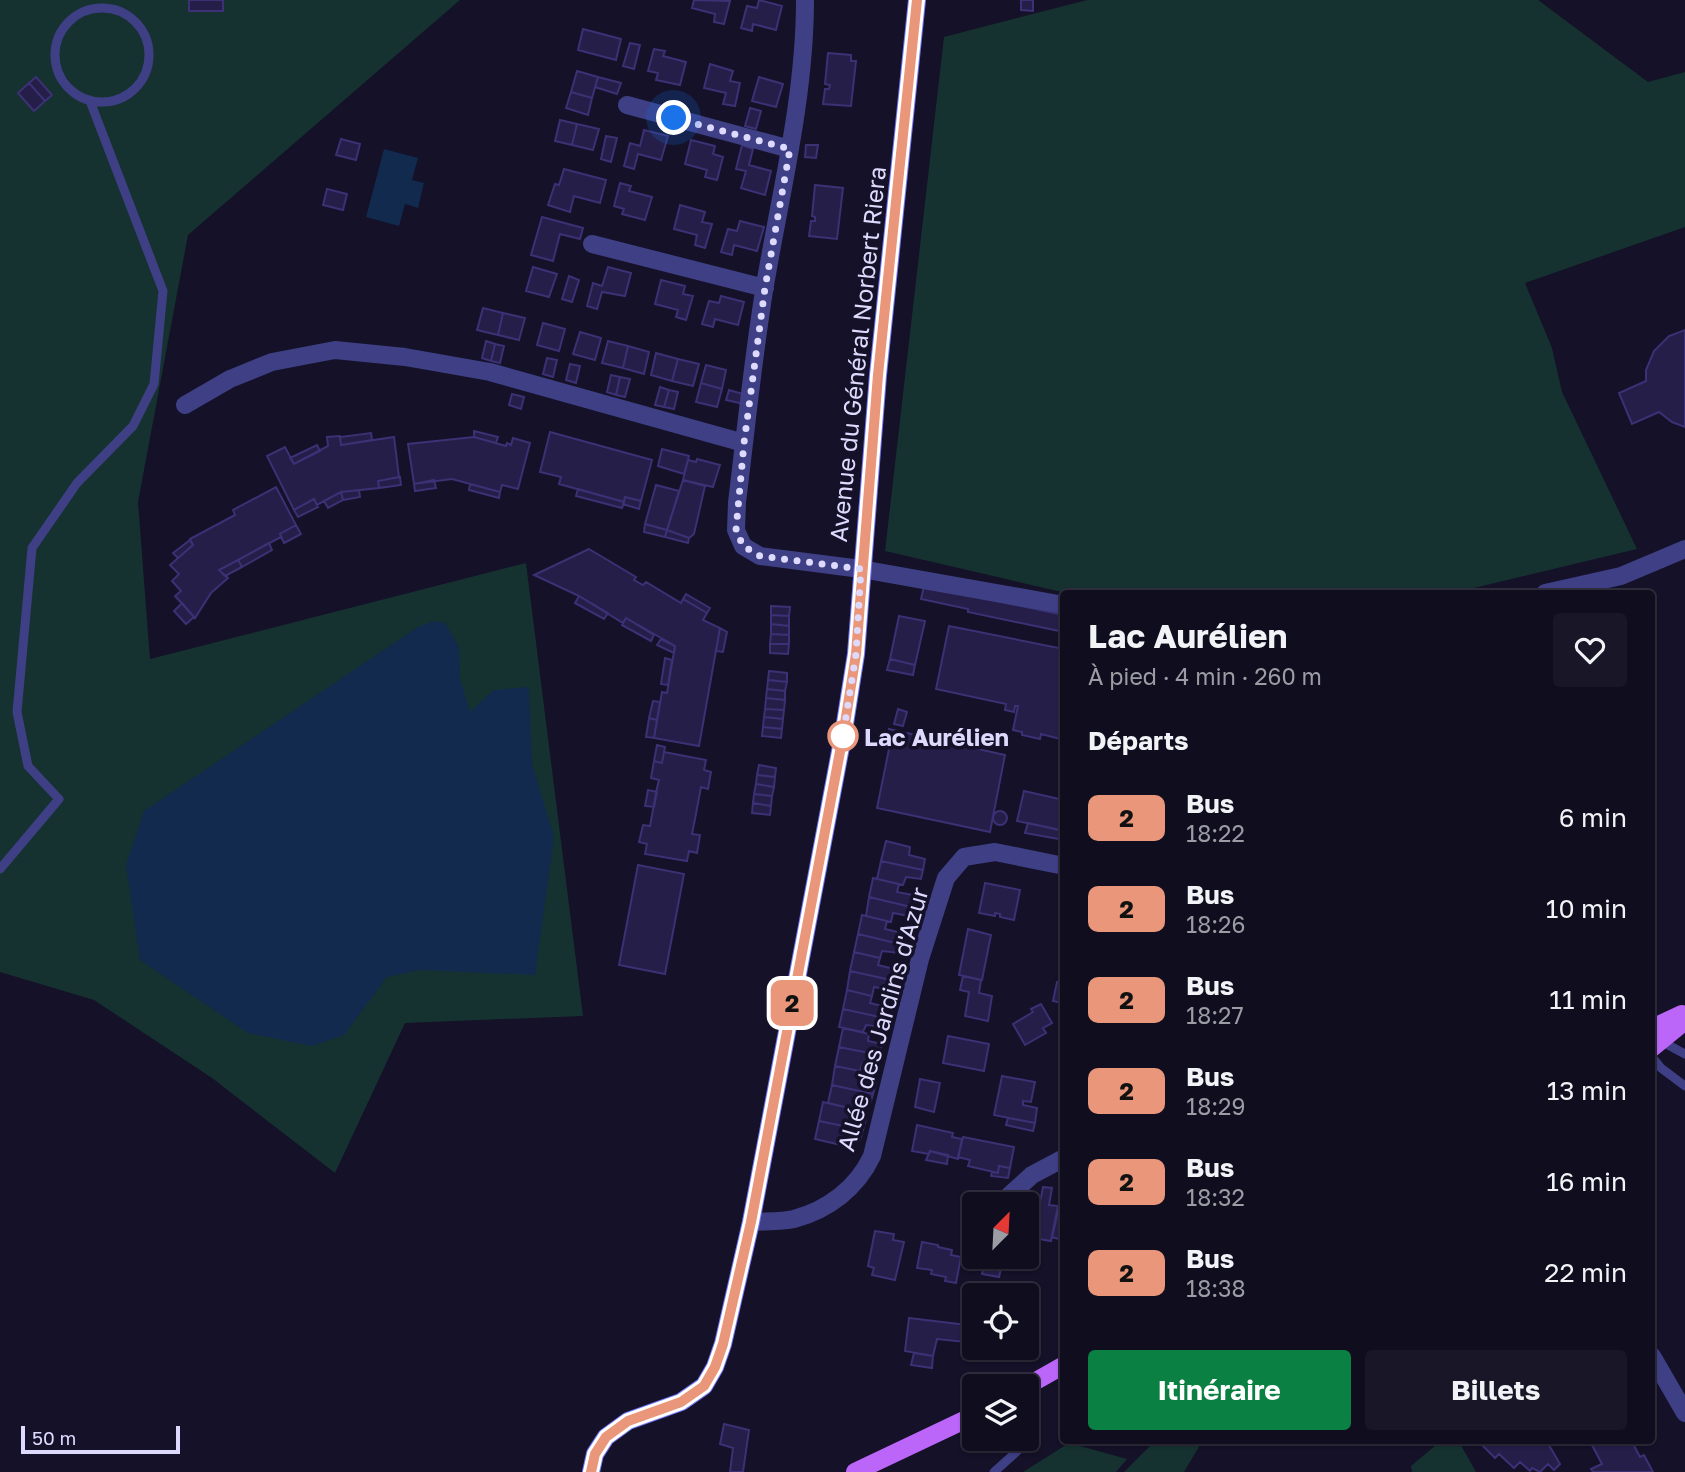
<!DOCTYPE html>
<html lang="fr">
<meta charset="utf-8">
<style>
:root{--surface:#0f0d1e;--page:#181627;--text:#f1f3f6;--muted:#9b9ca4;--line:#2f2d3c;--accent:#0b8043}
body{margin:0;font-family:"Golos Text",sans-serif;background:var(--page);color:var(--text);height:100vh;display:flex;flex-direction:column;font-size:26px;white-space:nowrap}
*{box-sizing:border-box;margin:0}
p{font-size:23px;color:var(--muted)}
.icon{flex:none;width:38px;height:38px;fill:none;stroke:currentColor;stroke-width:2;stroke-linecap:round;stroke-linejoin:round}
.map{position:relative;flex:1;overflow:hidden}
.side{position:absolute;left:1060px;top:590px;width:595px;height:854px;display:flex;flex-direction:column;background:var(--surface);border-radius:7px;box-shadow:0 2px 5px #0004,0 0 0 2px var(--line)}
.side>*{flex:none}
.badge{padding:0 14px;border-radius:10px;font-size:24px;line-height:46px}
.needle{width:46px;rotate:24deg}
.tools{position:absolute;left:962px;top:1192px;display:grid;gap:14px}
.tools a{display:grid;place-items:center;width:77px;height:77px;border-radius:7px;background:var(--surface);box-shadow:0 2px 5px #0004,0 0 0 2px var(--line);font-size:35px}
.scale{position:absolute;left:21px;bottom:18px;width:159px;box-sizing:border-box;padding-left:7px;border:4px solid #dddafd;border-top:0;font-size:19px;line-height:24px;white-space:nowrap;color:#dddafd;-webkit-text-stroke:5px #141128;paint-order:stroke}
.you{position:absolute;width:35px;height:35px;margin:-18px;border:5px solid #fff;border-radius:50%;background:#1a73e8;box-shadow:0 0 0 10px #1a73e833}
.map>.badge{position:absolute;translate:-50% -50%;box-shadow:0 0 0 4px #fff}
h2{padding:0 28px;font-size:26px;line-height:63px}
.round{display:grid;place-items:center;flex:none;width:74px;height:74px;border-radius:7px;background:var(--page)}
.headline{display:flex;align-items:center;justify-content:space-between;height:119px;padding:0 28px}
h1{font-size:33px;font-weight:700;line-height:52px}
.button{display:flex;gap:14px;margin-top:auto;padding:14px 28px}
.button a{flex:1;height:80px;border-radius:7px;background:var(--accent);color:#fff;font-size:28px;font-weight:700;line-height:80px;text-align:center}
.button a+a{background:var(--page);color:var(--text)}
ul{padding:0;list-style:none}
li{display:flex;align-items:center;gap:21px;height:91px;padding:0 28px}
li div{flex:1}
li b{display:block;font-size:26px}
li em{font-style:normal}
li .badge{min-width:77px;font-weight:700;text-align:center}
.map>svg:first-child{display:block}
</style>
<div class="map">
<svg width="1685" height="1472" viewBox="0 0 1685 1472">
<rect width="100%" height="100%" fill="#141128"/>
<path fill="#153230" d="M 0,0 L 460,0 L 188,235 L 138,502 L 150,659 L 526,563 L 583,1016 L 405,1023 L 335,1173 L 212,1078 L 94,1000 L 0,972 Z
M 1087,0 L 1538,0 L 1648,82 L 1685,72 L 1685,227 L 1525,283 L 1552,348 L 1562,392 L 1637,549 L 1453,593 L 1066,593 L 885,551 L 944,37 Z
M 1156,1440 L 1203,1440 L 1184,1472 L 1124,1472 Z
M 1442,1440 L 1458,1440 L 1476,1472 L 1412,1472 L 1411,1466 Z
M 1069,1443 L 1127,1459 L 1116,1472 L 1023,1472 Z"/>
<path fill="#112a4d" d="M 384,149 L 418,158 L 412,180 L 424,183 L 418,208 L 405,204 L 399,226 L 366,217 Z
M 434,621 L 445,623 L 459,647 L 460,678 L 470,712 L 494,690 L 529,687 L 532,764 L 554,837 L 535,975 L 419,970 L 387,977 L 344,1035 L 312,1046 L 248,1033 L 140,960 L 126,865 L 144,811 L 418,627 Z"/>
<path fill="#251e49" stroke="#3b3174" stroke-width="2" d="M 189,0 L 223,0 L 223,11 L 189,11 Z
M 694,0 L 730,1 L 724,24 L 714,22 L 715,14 L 692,8 Z
M 759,0 L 782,6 L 776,30 L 753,24 L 752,31 L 741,28 L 747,6 L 757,8 Z
M 1021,0 L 1033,0 L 1033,11 L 1021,10 Z
M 583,29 L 621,39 L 616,60 L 578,50 Z
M 630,43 L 640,45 L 634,69 L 623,66 Z
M 654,49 L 665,51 L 663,56 L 686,62 L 680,85 L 656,80 L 658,73 L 648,71 Z
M 828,53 L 851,55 L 851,61 L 856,61 L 851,106 L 823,104 L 825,89 L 829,89 L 830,85 L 825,84 Z
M 710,64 L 733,71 L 730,81 L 740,83 L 735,106 L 723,104 L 726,93 L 704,88 Z
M 577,71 L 598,77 L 592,98 L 571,92 Z
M 36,77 L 52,95 L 45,101 L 29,83 Z
M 598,77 L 621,83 L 617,94 L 595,87 Z
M 759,77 L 783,84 L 776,107 L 752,101 Z
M 29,83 L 45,101 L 34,111 L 18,93 Z
M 571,92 L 592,98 L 588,115 L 566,108 Z
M 750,108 L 761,111 L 756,129 L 745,126 Z
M 560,120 L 577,124 L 572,145 L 555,141 Z
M 577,124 L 599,129 L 593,150 L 572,145 Z
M 644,130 L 668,136 L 661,160 L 638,154 L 634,169 L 624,166 L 630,143 L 640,146 Z
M 606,136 L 617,138 L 611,162 L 601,159 Z
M 341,139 L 360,144 L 356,160 L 336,155 Z
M 691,140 L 715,146 L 713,154 L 723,157 L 717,180 L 705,177 L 707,170 L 685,164 Z
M 742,145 L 753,149 L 749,165 L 771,171 L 765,195 L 741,188 L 746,171 L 736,169 Z
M 806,145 L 818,145 L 816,158 L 805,157 Z
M 564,169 L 606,180 L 600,203 L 574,196 L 570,212 L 548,205 L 555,184 L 559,185 Z
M 620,183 L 631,186 L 629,191 L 652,197 L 645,220 L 622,214 L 624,209 L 614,206 Z
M 815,185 L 843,188 L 837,239 L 809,236 L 811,221 L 815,221 L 815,217 L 812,216 Z
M 327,189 L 347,194 L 343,210 L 323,205 Z
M 680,205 L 705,212 L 702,222 L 712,224 L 705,248 L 695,245 L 697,235 L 674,229 Z
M 542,217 L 583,228 L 580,239 L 560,234 L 553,261 L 531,255 Z
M 740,221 L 764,227 L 757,251 L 734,245 L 732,255 L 721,252 L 728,229 L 737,231 Z
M 533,267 L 557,274 L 549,297 L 526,291 Z
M 608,267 L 631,273 L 625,296 L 602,292 L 597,309 L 587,306 L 593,283 L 602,286 Z
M 569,276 L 579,280 L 572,302 L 562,299 Z
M 661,280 L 685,286 L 683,294 L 693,296 L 686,320 L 676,317 L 678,310 L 655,304 Z
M 721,296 L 744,302 L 738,325 L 715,319 L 713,327 L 702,324 L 709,301 L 719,303 Z
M 483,308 L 503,313 L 498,335 L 477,330 Z
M 503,313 L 525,318 L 519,340 L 498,335 Z
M 543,323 L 565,329 L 559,351 L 537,345 Z
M 1685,330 L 1685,427 L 1672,422 L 1659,412 L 1632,424 L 1619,393 L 1646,381 L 1646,370 L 1654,351 L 1669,336 Z
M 580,332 L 601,338 L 595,360 L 573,354 Z
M 486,341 L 495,344 L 491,361 L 482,358 Z
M 608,341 L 628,346 L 623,368 L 602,363 Z
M 495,344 L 504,346 L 500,363 L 491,361 Z
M 628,346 L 649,352 L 644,374 L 623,368 Z
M 656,353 L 678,359 L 672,381 L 651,375 Z
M 547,358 L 557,360 L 553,377 L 543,374 Z
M 678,359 L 699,364 L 693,386 L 672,381 Z
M 570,364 L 580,366 L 576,383 L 566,380 Z
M 706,365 L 726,370 L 722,389 L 701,383 Z
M 611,375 L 620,377 L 616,395 L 607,392 Z
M 620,377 L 630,379 L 625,397 L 616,395 Z
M 701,383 L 722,389 L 717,407 L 696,402 Z
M 660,387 L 669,390 L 664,407 L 655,405 Z
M 669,390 L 678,392 L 674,409 L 664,407 Z
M 729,390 L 746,395 L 744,404 L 726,400 Z
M 512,394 L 524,397 L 521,409 L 509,405 Z
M 474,431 L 498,437 L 496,443 L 474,437 Z
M 550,432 L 652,460 L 641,501 L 625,497 L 624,502 L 559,484 L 561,477 L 540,472 Z
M 371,433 L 372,440 L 341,445 L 340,437 Z
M 340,436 L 341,445 L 394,437 L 399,477 L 378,481 L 379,488 L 341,492 L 317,505 L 314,499 L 294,510 L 267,456 L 285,447 L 294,464 L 328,446 L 327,437 Z
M 474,437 L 506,446 L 507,443 L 511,445 L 513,438 L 530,443 L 518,489 L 502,485 L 500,492 L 452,479 L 414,484 L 408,444 Z
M 317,445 L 320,451 L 294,464 L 290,458 Z
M 662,449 L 689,456 L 684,474 L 658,466 Z
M 697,459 L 720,465 L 713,487 L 683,480 L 688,460 L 696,462 Z
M 400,477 L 401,485 L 379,488 L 378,481 Z
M 434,480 L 436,488 L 415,491 L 414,484 Z
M 683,480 L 705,486 L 694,534 L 689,538 L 667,530 Z
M 470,484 L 500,492 L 499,498 L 469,490 Z
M 656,485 L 679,491 L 667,530 L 645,524 Z
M 276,487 L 296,525 L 280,534 L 281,537 L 219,570 L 228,578 L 211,593 L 195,618 L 175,596 L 181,591 L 172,581 L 179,574 L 170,565 L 193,545 L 190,539 L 235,515 L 233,510 Z
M 578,489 L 624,502 L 622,508 L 576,496 Z
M 359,490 L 360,497 L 343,500 L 341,492 Z
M 341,492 L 343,500 L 328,508 L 324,501 Z
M 625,497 L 641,501 L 639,509 L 623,504 Z
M 314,499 L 318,507 L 298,517 L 294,510 Z
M 645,524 L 667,530 L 665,537 L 644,532 Z
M 296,525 L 301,534 L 284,543 L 280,534 Z
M 667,530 L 689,538 L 688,543 L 665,537 Z
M 190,540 L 193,545 L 178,558 L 173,553 Z
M 269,543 L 272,550 L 242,567 L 238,560 Z
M 589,549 L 636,577 L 634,580 L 643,585 L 646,582 L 681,603 L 683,599 L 707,613 L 703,620 L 720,628 L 699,746 L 654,738 L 662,692 L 667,693 L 675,646 L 626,618 L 623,623 L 579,596 L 534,575 Z
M 238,560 L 242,567 L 225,576 L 219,570 Z
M 924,586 L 1064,615 L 1064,632 L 968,612 L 968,609 L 921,599 Z
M 686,594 L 710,608 L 707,613 L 683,599 Z
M 579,596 L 608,613 L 604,619 L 575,603 Z
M 182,603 L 194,617 L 186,624 L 174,611 Z
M 771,606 L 790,607 L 789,616 L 771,615 Z
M 771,615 L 789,616 L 789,626 L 771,624 Z
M 899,616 L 925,621 L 915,665 L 890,659 Z
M 626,618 L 654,635 L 651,641 L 622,625 Z
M 771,624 L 789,626 L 789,635 L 771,634 Z
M 949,626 L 1064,649 L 1064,672 L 1059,704 L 1064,706 L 1064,740 L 1041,734 L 1040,739 L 1022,735 L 1022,732 L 1013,730 L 1018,706 L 1015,706 L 1014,712 L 1005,710 L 1006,704 L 936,689 Z
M 720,628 L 727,632 L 723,652 L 716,651 Z
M 771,634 L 789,635 L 789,644 L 770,644 Z
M 661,639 L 675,646 L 674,653 L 657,645 Z
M 770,644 L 789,644 L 788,654 L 770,653 Z
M 665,658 L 672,660 L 668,685 L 661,684 Z
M 890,659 L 915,665 L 913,675 L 887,670 Z
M 769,671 L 787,673 L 787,682 L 768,680 Z
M 768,680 L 787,682 L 785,691 L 767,689 Z
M 767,689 L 785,691 L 785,700 L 766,698 Z
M 766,698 L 785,700 L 784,710 L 765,709 Z
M 653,701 L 660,702 L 657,720 L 649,718 Z
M 765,709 L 784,710 L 783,719 L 764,717 Z
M 898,709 L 907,712 L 903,726 L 894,724 Z
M 764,717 L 783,719 L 782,729 L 763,727 Z
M 649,718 L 657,720 L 654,738 L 646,737 Z
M 763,727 L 782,729 L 781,738 L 762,736 Z
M 889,729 L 1005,755 L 990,832 L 877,808 L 891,739 L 887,738 Z
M 657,745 L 665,747 L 662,763 L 654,761 Z
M 664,752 L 706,760 L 704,770 L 711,772 L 708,789 L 701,787 L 695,819 L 692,834 L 700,835 L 697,853 L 689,851 L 687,861 L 645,854 L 647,844 L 639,842 L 643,825 L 650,826 L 657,788 L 659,780 L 651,778 L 654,761 L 662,763 Z
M 759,765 L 776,768 L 775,777 L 757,775 Z
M 757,775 L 775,777 L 774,787 L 756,784 Z
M 756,784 L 774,787 L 772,796 L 754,794 Z
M 648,790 L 657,792 L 654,807 L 645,806 Z
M 1024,791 L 1064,800 L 1064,831 L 1017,821 Z
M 754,794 L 772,796 L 771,806 L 753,803 Z
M 753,803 L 771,806 L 770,815 L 752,813 Z
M993 818a7 7 0 1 1 14 0a7 7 0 1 1-14 0Z
M 1028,823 L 1061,830 L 1059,839 L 1025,833 Z
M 886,841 L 910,847 L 909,855 L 925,859 L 923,870 L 881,861 Z
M 881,861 L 923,870 L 921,879 L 906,877 L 903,885 L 877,879 Z
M 638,865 L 684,874 L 665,974 L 619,965 Z
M 873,878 L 899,884 L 897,892 L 913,895 L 911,907 L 869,897 Z
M 985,883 L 1020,890 L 1014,920 L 1000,917 L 1000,914 L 995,913 L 995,916 L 979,913 Z
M 869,897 L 911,907 L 909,916 L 893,913 L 891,922 L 866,916 Z
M 862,915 L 887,921 L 885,929 L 902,933 L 900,944 L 858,934 Z
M 968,929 L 991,935 L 982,980 L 959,975 Z
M 858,934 L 900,944 L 899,953 L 882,951 L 880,958 L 854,952 Z
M 854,952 L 880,958 L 878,965 L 894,969 L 891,980 L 850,971 Z
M 850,971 L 891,980 L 890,990 L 874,987 L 872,996 L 847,990 Z
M 963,976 L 981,980 L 979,993 L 992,996 L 988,1021 L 965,1016 L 969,992 L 960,990 Z
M 1057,982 L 1064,983 L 1062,1003 L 1053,1001 Z
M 847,990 L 872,996 L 870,1003 L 886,1007 L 884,1018 L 843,1009 Z
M 1041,1004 L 1052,1023 L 1043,1028 L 1046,1033 L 1025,1045 L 1013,1024 L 1033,1012 L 1031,1009 Z
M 843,1009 L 884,1018 L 882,1027 L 866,1025 L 863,1032 L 839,1027 Z
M 843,1028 L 869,1034 L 868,1041 L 882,1044 L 879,1055 L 839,1047 Z
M 948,1036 L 989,1044 L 984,1071 L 943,1063 Z
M 839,1047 L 879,1055 L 877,1066 L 862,1064 L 860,1071 L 835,1066 Z
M 835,1066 L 860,1071 L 859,1078 L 876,1083 L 873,1094 L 832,1085 Z
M 1002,1076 L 1035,1082 L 1031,1102 L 1023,1101 L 1023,1105 L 1037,1108 L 1035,1123 L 994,1115 Z
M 920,1079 L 940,1083 L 934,1112 L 915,1107 Z
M 832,1085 L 873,1094 L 870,1104 L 855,1100 L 854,1109 L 828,1103 Z
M 823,1102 L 849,1108 L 848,1114 L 866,1119 L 863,1130 L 819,1121 Z
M 1008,1118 L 1035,1123 L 1033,1131 L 1006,1125 Z
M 819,1121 L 863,1130 L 860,1140 L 843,1137 L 841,1145 L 815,1139 Z
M 917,1125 L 953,1133 L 952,1137 L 962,1139 L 958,1159 L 930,1151 L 929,1154 L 912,1151 Z
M 963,1137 L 1014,1147 L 1010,1168 L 999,1166 L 998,1173 L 968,1166 L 970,1160 L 958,1157 Z
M 930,1151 L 948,1155 L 947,1164 L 926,1160 Z
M 999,1166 L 1010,1168 L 1008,1178 L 991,1176 L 992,1172 L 998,1173 Z
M 1043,1187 L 1052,1188 L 1049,1205 L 1058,1206 L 1051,1241 L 1033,1238 Z
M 1064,1187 L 1064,1228 L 1062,1240 L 1052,1237 Z
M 875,1231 L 894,1234 L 893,1240 L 904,1242 L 895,1280 L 872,1275 L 874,1268 L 868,1266 Z
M 922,1242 L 938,1245 L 938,1247 L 952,1250 L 951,1255 L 961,1257 L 956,1283 L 945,1281 L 946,1277 L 931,1274 L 932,1270 L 917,1268 Z
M 984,1266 L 1001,1269 L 999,1277 L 982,1274 Z
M 909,1318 L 975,1326 L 975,1343 L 937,1339 L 933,1356 L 905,1351 Z
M 914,1353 L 933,1356 L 932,1368 L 911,1365 Z
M 724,1424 L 749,1430 L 743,1472 L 730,1472 L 733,1448 L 720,1444 Z
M 1477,1440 L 1546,1440 L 1560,1464 L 1554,1470 L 1548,1464 L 1540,1472 L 1532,1468 L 1530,1471 L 1520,1462 L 1514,1468 L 1499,1454 L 1495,1458 Z
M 1600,1440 L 1631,1440 L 1640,1457 L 1644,1455 L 1653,1472 L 1593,1472 L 1591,1469 L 1602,1464 L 1592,1445 Z"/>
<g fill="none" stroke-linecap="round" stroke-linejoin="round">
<path stroke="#3e3f85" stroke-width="9" d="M55 55a47 47 0 1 1 94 0a47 47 0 1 1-94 0Z
M 0,869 L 59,799 L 28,766 L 17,712 L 32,548 L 77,483 L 133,426 L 154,384 L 163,291 L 90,101
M 1659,1040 L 1685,1054
M 1652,1057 L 1661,1068 L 1685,1086
M 994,1472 L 1033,1437 L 1032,1416 L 1027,1405"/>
<path stroke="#3e3f85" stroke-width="18" d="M 805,0 C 805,96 781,191 765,285 C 753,357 746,430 737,502 L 736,530 L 743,546 L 760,556 L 861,569 L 1064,605
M 627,105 L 790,149
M 592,244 L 765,288
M 185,405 L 230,379 L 272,362 L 335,350 L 405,357 L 490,372 L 744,443
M 1545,593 L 1621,576 L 1685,549
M 1000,1204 L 1032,1175 L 1064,1158
M 751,1222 C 765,1221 781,1222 794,1219 C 828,1210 857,1188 872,1156 L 920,959 L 946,878 L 964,857 L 995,852 L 1064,866
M 1652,1356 L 1685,1413"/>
<path stroke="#7578f9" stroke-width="18" d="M 591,1472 L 595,1454 L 606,1437 L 628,1421 L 681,1402 L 704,1386 L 715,1367 L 723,1344 L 751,1222 L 843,736 L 856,654 L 878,375 L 917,0"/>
<path stroke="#bb66f9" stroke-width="18" d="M 1652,1028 L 1682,1014
M 1652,1048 L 1685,1021
M 1027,1386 L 1064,1365
M 855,1472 L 975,1415"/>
</g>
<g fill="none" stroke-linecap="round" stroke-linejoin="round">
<defs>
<path id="line" d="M 591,1472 L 595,1454 L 606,1437 L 628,1421 L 681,1402 L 704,1386 L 715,1367 L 723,1344 L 751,1222 L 843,736 L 856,654 L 878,375 L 917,0"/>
</defs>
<use href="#line" stroke="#fff" stroke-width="16"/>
<use href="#line" stroke="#e9967a" stroke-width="10"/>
<path stroke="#dddafd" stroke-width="7" stroke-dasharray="0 12.6" d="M 674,118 L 790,149 L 765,288 L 744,443 L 736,530 L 743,546 L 760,556 L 861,569 L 856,654 L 843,736"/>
</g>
<circle fill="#fff" stroke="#e9967a" stroke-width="3.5" cx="843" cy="736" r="14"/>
<g text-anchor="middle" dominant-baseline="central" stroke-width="7" stroke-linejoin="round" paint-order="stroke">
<g font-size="24" fill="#dddafd" stroke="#141128">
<text transform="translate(857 354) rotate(-84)">Avenue du Général Norbert Riera</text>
<text transform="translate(882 1019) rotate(-74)">Allée des Jardins d'Azur</text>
</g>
<g font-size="24" font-weight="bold" fill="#dddafd" stroke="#141128" text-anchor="start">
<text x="864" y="736">Lac Aurélien</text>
</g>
</g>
</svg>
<div class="tools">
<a><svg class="needle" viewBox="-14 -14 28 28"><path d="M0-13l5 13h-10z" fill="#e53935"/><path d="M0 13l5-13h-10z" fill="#9b9ca4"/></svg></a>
<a><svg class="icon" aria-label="locate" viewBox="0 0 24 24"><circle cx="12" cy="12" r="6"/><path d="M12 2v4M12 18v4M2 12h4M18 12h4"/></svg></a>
<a><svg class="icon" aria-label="layers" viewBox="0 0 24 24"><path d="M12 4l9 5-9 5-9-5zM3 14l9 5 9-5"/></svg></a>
</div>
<div class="scale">50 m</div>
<div class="you" style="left:674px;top:118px"></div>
<b class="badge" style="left:792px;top:1003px;background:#e9967a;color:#111">2</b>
<section class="side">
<div class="headline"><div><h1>Lac Aurélien</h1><p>À pied · 4 min · 260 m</p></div><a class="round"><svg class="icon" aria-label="heart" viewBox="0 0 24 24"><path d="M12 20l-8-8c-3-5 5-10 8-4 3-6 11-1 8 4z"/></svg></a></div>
<h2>Départs</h2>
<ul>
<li><span class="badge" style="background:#e9967a;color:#111">2</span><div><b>Bus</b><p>18:22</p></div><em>6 min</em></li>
<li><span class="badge" style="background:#e9967a;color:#111">2</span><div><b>Bus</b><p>18:26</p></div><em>10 min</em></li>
<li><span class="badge" style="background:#e9967a;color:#111">2</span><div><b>Bus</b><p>18:27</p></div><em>11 min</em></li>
<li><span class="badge" style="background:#e9967a;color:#111">2</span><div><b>Bus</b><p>18:29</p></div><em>13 min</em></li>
<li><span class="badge" style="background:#e9967a;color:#111">2</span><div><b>Bus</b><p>18:32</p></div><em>16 min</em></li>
<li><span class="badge" style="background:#e9967a;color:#111">2</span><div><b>Bus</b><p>18:38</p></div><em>22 min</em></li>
</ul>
<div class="button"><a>Itinéraire</a><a>Billets</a></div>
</section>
</div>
